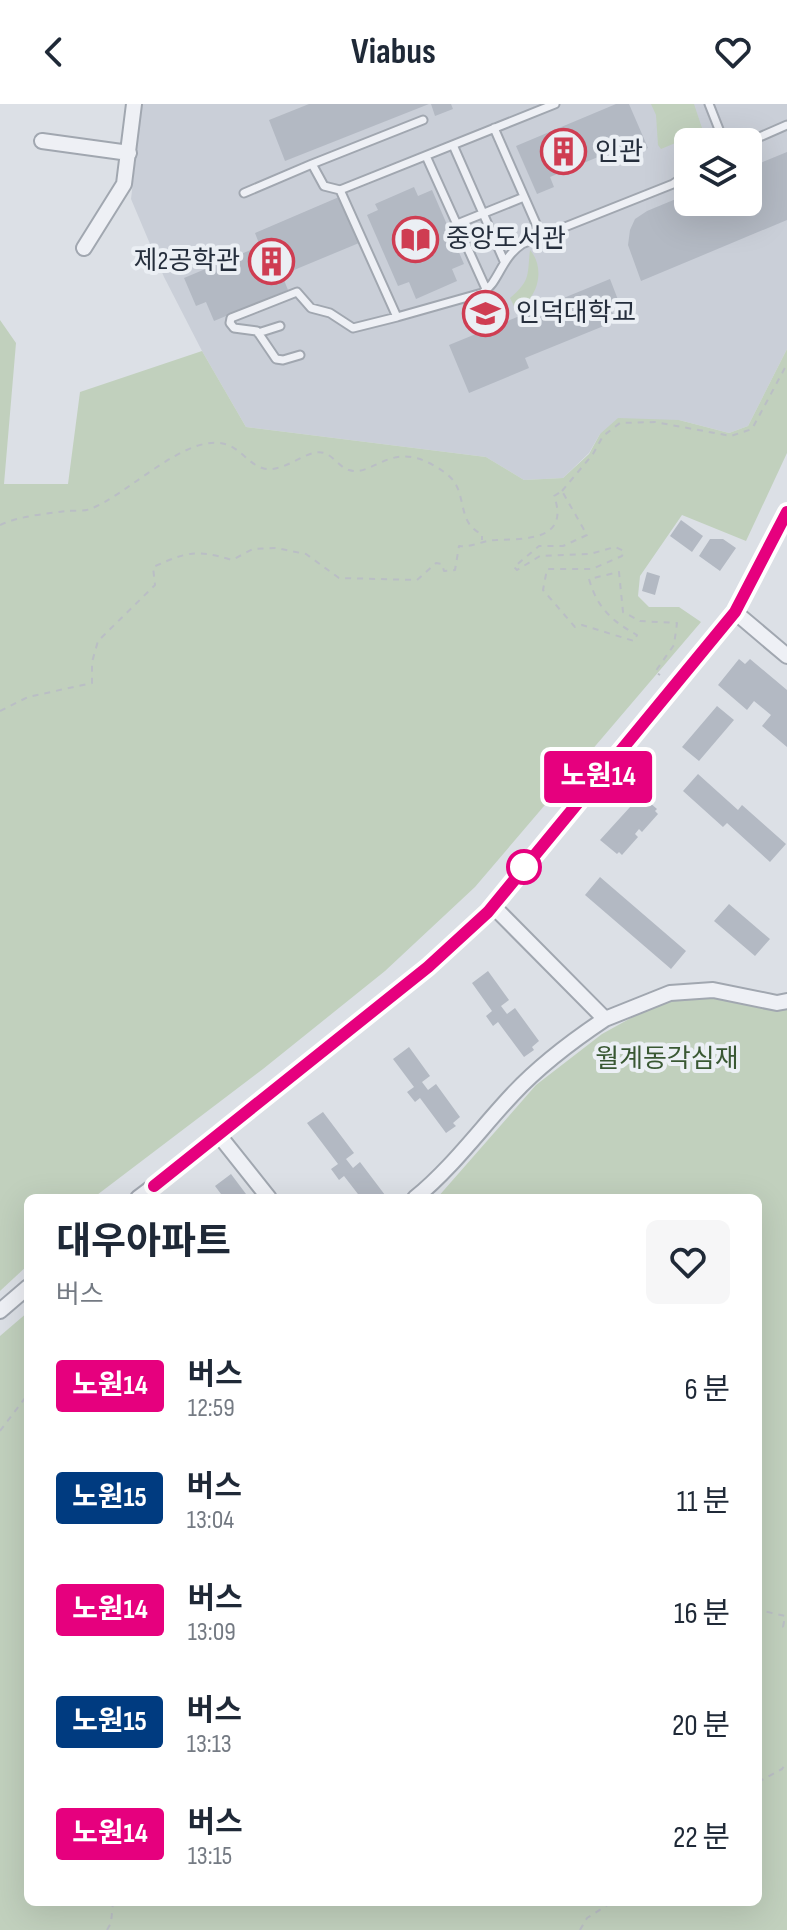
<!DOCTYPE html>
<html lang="ko">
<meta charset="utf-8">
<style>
:root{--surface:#fff;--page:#f6f6f7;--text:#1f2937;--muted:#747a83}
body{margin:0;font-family:"Sofia Sans Condensed","Noto Sans KR",sans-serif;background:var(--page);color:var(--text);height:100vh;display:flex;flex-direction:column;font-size:30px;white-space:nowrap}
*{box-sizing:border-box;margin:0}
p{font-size:26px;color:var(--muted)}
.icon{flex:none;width:44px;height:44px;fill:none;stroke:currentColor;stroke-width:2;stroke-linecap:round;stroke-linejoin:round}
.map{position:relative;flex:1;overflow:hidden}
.drawer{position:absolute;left:24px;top:1090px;width:738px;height:712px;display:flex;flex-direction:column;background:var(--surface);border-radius:12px;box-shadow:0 8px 32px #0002}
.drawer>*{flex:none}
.badge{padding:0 16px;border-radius:6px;font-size:28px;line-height:52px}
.tools{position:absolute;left:674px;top:24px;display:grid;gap:16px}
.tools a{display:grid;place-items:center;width:88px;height:88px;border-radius:12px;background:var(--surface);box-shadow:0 8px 32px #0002;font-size:40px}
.map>.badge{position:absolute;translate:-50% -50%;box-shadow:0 0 0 4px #fff}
.round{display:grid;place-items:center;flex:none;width:84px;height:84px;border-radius:12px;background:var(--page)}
.headline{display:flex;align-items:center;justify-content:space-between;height:136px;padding:0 32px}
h1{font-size:38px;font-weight:700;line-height:60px}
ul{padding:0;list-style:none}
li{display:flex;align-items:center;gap:24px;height:112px;padding:0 32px}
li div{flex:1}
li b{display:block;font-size:30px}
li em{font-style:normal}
li .badge{min-width:88px;font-weight:700;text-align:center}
header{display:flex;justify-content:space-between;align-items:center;height:104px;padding:0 32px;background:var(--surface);font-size:36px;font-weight:700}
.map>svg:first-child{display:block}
</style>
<header><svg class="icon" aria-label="back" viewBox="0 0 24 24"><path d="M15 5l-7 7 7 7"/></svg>Viabus<svg class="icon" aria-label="heart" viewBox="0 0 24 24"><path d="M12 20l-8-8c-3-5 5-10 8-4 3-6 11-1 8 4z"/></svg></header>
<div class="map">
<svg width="787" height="1826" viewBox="0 0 787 1826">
<rect width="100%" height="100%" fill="#dce0e6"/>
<path fill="#cacfd8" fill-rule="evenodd" d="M 142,0 L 787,0 L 787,245 L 748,322 L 729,329 L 679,316 L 600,330 L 589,349 L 563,374 L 524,376 L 486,353 L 246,323 L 202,247 L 164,173 L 131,95 ZM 688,38 L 748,38 L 748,98 L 688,98 Z"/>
<path fill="#c1d0bd" d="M 651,0 L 694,0 L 702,24 L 697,30 L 661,45 L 658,41 L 656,11 Z
M 530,146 C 546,164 538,196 516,206 L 510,194 C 531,176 527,172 530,146 Z
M 0,216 L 16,239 L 4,380 L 68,380 L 80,288 L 202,247 L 246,323 L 486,353 L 524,376 L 563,374 L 589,350 L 600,330 L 618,314 L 679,316 L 729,329 L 748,322 L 787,245 L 787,349 L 746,437 L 682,411 L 640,472 L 638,492 L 649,503 L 679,503 L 701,518 L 475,783 L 385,867 L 263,965 L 93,1094 L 28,1094 L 28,1161 L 0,1187 Z
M 700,893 L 734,896 L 781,906 L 787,905 L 787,1826 L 0,1826 L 0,1232 L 28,1208 L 28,1798 L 758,1798 L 758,1094 L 437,1094 L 536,981 L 602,930 L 658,899 Z"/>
<path fill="#b3b9c3" d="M 309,0 L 429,0 L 285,57 L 269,16 Z
M 431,0 L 451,0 L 453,5 L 435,12 Z
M 616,0 L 629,0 L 648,44 L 626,53 L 622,43 L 550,73 L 554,83 L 537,90 L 516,42 Z
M 787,48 L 787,116 L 641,177 L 628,141 L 630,126 L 635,115 L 647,107 L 688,90 L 688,98 L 748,98 L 748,64 Z
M 414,83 L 418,92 L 432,86 L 464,160 L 452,165 L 457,177 L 416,195 L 409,178 L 398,182 L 367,111 L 378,106 L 375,100 Z
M 339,93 L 359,139 L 282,171 L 288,186 L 214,217 L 206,198 L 196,202 L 184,174 L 260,142 L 255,129 Z
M 610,175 L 620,201 L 611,205 L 616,217 L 525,254 L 529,264 L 469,289 L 449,241 Z
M 681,416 L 703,432 L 692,448 L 670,432 Z
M 710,435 L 723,435 L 736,444 L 720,467 L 699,452 Z
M 647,468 L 660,472 L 655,491 L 642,487 Z
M 739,555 L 745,560 L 750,555 L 787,586 L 787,643 L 762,622 L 771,611 L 754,597 L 747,606 L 718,581 Z
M 717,602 L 734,616 L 699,657 L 682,643 Z
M 698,670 L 738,706 L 742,701 L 786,740 L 770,758 L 727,719 L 723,723 L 683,687 Z
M 641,691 L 657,705 L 655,707 L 658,710 L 642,728 L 639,725 L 635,730 L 638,733 L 622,751 L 619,748 L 617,750 L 600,736 Z
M 600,773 L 686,847 L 671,865 L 585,791 Z
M 729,800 L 770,835 L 755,852 L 714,817 Z
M 488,867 L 509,896 L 501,902 L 507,910 L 515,904 L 539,937 L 532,943 L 534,946 L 524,953 L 498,918 L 493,922 L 486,912 L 492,907 L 472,879 Z
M 409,943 L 430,972 L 422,978 L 428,986 L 436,980 L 460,1013 L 453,1019 L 456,1022 L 446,1029 L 420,994 L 415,998 L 407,988 L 414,983 L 393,955 Z
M 323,1008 L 354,1049 L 346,1055 L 353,1064 L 360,1058 L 385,1091 L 380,1094 L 361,1094 L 344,1072 L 339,1076 L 331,1065 L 338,1060 L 307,1019 Z
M 231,1070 L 249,1094 L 224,1094 L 215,1082 Z"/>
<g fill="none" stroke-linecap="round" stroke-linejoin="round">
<defs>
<path id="lane" d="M 709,0 L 724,38
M 494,24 L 541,131
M 748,38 L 787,21
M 453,41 L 504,157
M 426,52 L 487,187
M 312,60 L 423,16
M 340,86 L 397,213 L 482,189 C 499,179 500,155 522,140 L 673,80 L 688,70
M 244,89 L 312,60 L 324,82 L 340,86 L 555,0
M 457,120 L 524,93
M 258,229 L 280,222
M 300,251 L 283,256 L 276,255 L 257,227 L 234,224 L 230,219 L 231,214 L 297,188 L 311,204 L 330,209 L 353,224 L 397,213"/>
<path id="street" d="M 42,37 L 129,49
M 84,144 L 124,80 L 134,0
M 735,508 L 787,552
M 493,802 L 605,915 L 670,889 L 713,886 L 777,899 L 787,897
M 218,1030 L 269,1094
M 138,1094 L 154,1082
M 415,1094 C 452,1064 481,1024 513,990 C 541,960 572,937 605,915
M 0,1207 L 28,1183"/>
</defs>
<use href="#lane" stroke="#a1a7b0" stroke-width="11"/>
<use href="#street" stroke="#a1a7b0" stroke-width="18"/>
<path stroke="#babec5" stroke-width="2" stroke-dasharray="6 6" stroke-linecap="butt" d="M 562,387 L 593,350 L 603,332 L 620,319 L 655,318 L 731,332 L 752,325 L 787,260
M 0,421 C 20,412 44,410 66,407 C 73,406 83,408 90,405 C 128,391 185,329 225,340 C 241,344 250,363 267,365 C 287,367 308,344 324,349 C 334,352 340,364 349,366 C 371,373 388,341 425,357 C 434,361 444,367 451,374 C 467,390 457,420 482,430 L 482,436
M 0,607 L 28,593 L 92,579 L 92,558 L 98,537 L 155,481 L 153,463 C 187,448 196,445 232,456 L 253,445 L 276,444 L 306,450 L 339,474 L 417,476 L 436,459 L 442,460 L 444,467 L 455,466 L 459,442 C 472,444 483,436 496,436 C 527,435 570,436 554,392 L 562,387 L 587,431 L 563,442 L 539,442 L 514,463 L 517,466 L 540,452 L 590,450 L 615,443 L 624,447 L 622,452 L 592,465 L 547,465 L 543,486 L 575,523 L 582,521 L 634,537 L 637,531 C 612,517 597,504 589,475 L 619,468 L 623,508 L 640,517 L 677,519 L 674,541 L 655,568 L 660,571
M 0,1327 L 25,1294 L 28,1284
M 758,1502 L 759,1506 L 785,1512 L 783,1523 L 787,1525
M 758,1678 L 782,1665 L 787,1658
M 107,1826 L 111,1819 L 113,1798
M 580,1826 L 587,1814 L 612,1798"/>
<use href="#lane" stroke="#eef0f5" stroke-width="7"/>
<use href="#street" stroke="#eef0f5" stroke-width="14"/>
<path stroke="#fff" stroke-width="20" d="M 154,1082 L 428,863 L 488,808 L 735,508 L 787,408"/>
</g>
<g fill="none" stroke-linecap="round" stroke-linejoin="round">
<defs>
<path id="line" d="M 154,1082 L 428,863 L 488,808 L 735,508 L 787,408"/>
</defs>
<use href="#line" stroke="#fff" stroke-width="18"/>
<use href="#line" stroke="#e6007e" stroke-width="12"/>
</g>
<defs>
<symbol id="building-ring" viewBox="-11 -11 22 22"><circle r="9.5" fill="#ebeff4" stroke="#cf3d52" stroke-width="1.5"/><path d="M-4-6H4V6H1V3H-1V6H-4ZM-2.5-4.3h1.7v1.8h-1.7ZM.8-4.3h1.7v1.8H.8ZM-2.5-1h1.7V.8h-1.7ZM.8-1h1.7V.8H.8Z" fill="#cf3d52"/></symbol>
<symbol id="library-ring" viewBox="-11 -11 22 22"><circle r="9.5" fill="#ebeff4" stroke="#cf3d52" stroke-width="1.5"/><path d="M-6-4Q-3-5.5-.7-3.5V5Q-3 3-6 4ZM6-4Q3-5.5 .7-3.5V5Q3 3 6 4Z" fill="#cf3d52"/></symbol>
<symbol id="university-ring" viewBox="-11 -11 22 22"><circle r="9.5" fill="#ebeff4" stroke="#cf3d52" stroke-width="1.5"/><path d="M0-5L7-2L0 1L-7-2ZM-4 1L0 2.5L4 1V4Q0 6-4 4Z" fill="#cf3d52"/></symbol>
</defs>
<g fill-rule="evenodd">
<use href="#building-ring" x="538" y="22" width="51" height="51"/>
<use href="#library-ring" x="390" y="110" width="51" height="51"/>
<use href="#building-ring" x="246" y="132" width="51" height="51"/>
<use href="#university-ring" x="460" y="184" width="51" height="51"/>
</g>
<circle fill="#fff" stroke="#e6007e" stroke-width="4" cx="524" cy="763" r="16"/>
<g text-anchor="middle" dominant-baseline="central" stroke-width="8" stroke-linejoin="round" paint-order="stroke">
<g font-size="26" fill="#252e3c" stroke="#ebeff4" text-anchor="start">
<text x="595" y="48">인관</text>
<text x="446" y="135">중앙도서관</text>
<text x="240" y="157" text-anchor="end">제2공학관</text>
<text x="516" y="209">인덕대학교</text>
</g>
<g font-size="26" fill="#395833" stroke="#ebeff4">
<text x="667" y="955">월계동각심재</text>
</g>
</g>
</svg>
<div class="tools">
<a><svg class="icon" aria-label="layers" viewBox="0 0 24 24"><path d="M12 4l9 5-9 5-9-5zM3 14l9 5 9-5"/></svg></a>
</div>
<b class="badge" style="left:598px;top:673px;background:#e6007e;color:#fff">노원14</b>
<section class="drawer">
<div class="headline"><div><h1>대우아파트</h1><p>버스</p></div><a class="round"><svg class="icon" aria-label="heart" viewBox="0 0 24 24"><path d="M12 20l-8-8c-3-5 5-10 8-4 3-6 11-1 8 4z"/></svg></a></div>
<ul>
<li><span class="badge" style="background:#e6007e;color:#fff">노원14</span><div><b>버스</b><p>12:59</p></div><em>6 분</em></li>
<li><span class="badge" style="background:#003b80;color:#fff">노원15</span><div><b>버스</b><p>13:04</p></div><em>11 분</em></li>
<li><span class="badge" style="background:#e6007e;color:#fff">노원14</span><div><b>버스</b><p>13:09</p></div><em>16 분</em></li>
<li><span class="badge" style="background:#003b80;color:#fff">노원15</span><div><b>버스</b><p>13:13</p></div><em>20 분</em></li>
<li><span class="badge" style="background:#e6007e;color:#fff">노원14</span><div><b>버스</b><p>13:15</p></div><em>22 분</em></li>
</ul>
</section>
</div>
